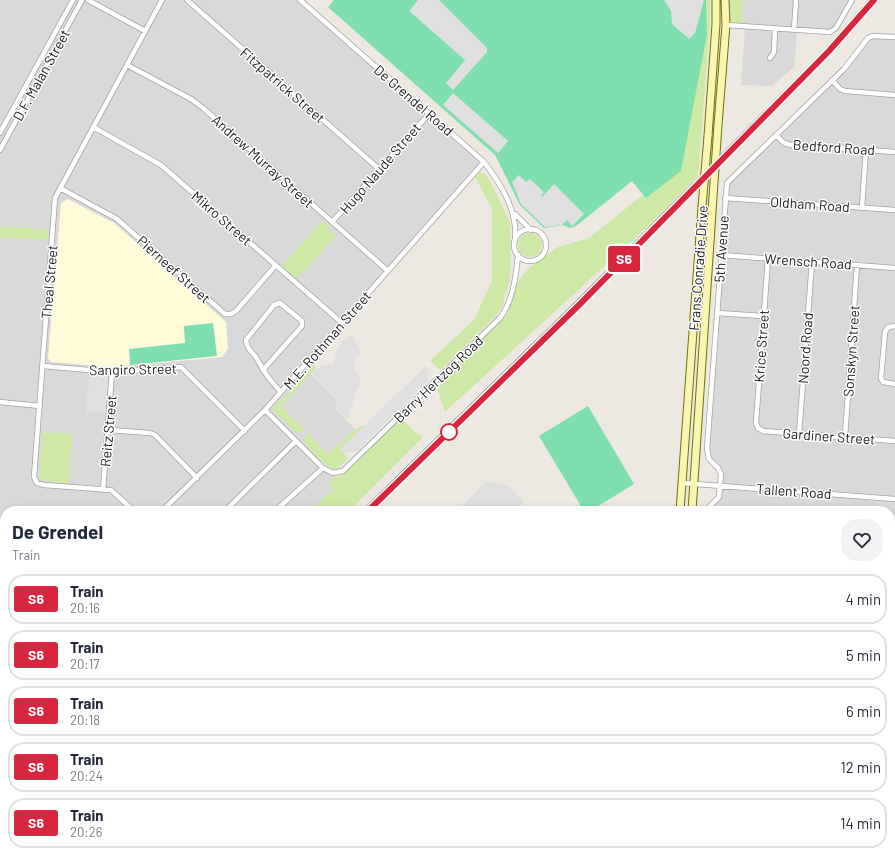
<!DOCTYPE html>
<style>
:root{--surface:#fff;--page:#f2f2f3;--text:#1f2937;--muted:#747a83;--line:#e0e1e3}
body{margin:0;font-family:Barlow,sans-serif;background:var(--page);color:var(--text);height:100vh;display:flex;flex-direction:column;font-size:15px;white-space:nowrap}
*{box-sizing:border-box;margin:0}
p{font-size:13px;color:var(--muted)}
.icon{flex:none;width:22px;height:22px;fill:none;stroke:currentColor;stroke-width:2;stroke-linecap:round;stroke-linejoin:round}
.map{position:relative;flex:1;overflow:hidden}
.details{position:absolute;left:0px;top:506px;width:895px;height:356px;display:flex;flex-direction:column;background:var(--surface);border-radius:16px 16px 0 0;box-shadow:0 2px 6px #0003}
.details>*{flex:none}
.badge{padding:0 8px;border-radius:3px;font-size:14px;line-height:26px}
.map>.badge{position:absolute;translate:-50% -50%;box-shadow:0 0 0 2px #fff}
.round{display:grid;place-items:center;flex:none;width:42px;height:42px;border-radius:16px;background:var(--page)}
.head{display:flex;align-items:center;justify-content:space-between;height:68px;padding:0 12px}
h1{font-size:19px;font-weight:700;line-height:30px}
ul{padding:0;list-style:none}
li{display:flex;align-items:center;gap:12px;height:50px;margin:0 8px 6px;padding:0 4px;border:2px solid var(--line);border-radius:16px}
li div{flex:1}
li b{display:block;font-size:15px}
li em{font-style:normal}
li .badge{min-width:44px;font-weight:700;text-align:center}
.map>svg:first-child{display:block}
</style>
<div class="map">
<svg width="895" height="862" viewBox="0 0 895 862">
<rect width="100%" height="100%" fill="#ede8e1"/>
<path fill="#dad9d9" d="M 0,0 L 300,0 L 483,163 L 304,367 L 337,401 L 335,409 L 356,430 L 319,464 L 335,474 L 339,484 L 311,511 L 5,511 L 5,819 L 0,824 Z
M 743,0 L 852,0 L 833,31 L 797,30 L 794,67 L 772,86 L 741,85 L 745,27 L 741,26 Z
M 895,37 L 895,862 L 676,862 L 676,857 L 890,857 L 890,511 L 705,511 L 717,500 L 720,474 L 707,455 L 727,183 L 844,68 L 868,38 Z"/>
<path fill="#fffbd8" d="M 68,199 L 114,223 L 226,322 L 228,349 L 222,357 L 112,367 L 51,362 L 48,358 L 61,203 Z"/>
<path fill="#cee9a6" d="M 705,0 L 710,0 L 710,24 L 698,176 L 656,219 L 445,412 L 437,388 L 445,380 L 443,378 L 506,316 L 519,280 L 530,267 L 558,247 L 589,238 L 668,175 Z
M 729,0 L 743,0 L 742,23 L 733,23 L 730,20 Z
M 480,172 L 485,174 L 491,183 L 510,222 L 511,267 L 509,283 L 503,305 L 496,316 L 440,370 L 430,361 L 474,320 L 492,281 L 492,209 L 475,177 Z
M 325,222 L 328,225 L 327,229 L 336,236 L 297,279 L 282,266 L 319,224 Z
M 0,226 L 49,230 L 48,240 L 0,237 Z
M518 245a12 12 0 1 1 24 0a12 12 0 1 1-24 0Z
M 314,365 L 317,367 L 281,407 L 304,429 L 298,434 L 279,416 L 276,415 L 273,408 L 278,401 L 281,401 Z
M 399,420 L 403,420 L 417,434 L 423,437 L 349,511 L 310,511 L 333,489 L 328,483 L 333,478 L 342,475 Z
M 364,425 L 365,426 L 341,449 L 348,459 L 337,469 C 326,470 310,449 303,440 L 308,433 L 328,454 L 355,429 Z
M 43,432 L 72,434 L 69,484 L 39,480 Z
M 5,827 L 5,854 L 0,860 L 0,832 Z
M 37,857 L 596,857 L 595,862 L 32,862 Z"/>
<path fill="#7edeae" d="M 334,0 L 706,0 L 707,34 L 681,171 L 646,198 L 632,181 L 576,226 L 570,228 L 563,225 L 544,228 L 520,205 L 495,155 L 328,7 Z
M 213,323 L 217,356 L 130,365 L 129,349 L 185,343 L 184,326 Z
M 588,406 L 634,484 L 590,511 L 584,511 L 539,436 Z"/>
<path fill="#e0e0e0" d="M 418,0 L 439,0 L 487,48 L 487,52 L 453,90 L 446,83 L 465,60 L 409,11 Z
M 664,0 L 704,0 L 695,33 L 689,39 L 672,24 L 671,11 Z
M 453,93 L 508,141 L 498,153 L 443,105 Z
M 519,175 L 526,182 L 530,179 L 544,192 L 541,196 L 542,197 L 554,184 L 584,214 L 572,226 L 567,220 L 562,225 L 545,227 L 521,204 L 512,182 Z
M 352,335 L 362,352 L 355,359 L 355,371 L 361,380 L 347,419 L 336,408 L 337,400 L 312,374 L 318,367 L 333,364 L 338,348 L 343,341 Z
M 426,366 L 429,369 L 427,382 L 356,452 L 343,452 L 340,449 Z
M 89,375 L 109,377 L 105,413 L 86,412 Z
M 487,481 L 509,486 L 524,501 L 514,511 L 456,511 Z
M 601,857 L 642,857 L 641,862 L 601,862 Z"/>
<path fill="#a1d5dc" d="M 207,857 L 251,857 L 249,862 L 199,862 Z"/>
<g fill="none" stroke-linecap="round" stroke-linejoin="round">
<defs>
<path id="street" d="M 88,0 L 145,31
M 187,0 L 379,169
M 300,0 L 484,162 C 501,184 518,211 515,240
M 726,25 L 830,32 L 836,28 L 852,0
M 794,30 L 796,0
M 770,58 L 774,52 L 775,29
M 127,65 L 191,99 L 203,108 L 388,271
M 832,80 L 840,89 L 845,91 L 895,95
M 93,127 L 161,165 L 342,323
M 0,133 L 73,0
M 776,135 L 784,143 L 791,145 L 895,152
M 0,150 L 82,0
M 60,188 L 117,219 L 225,314 L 231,314 L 236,311 L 276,265
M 725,198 L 895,210
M 862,207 L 866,150
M 515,214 L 531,230
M 332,222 L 429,114
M514 245a16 16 0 1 1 32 0a16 16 0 1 1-32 0Z
M 721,255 L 895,268
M 768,259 L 756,423 L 758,428 L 763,431 L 895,441
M 717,313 L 763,316
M 895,326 L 888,327 L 885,332 L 881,378 L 883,382 L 895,384
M 43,366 L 112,372 L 181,367 L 245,431
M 263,370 L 302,326 L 302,321 L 280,303 L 274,305 L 246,340 C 247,349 251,351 256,357 C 263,371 270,381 281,392
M 0,402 L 40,406
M 265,410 L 323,468 L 333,473 L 343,471 L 500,318 C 513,301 516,276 518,255
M 109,430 L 150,433 L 155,435 L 197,478
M 799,434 L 812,262
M 845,437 L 857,265
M 682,483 L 895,499
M 103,490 L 112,372
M 134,511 L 111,490 L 44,485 L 37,483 L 34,477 L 55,198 L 162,0
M 162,511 L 265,410 L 484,162
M 225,511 L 296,441
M 275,511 L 323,468
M 705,511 L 719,497 L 721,474 L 718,468 L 709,459 L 707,448 L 727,183 L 844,69 L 868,38 L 873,36 L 895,37
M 0,549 L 5,553
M 890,557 L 895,557
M 890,614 L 895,614
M 0,659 L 5,664
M 890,671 L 895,671
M 890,730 L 895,730
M 0,760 L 5,765
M 890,788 L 895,788
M 0,824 L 5,819
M 890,845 L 895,845
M 676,862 L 676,857"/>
<path id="secondary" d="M 718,125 L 726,25 L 725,0
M 708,136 L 716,24 L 716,0
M 680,511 L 702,207
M 692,511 L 713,197
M 653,862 L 653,857
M 663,862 L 663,857"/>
</defs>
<use href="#street" stroke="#a3a3a3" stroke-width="6"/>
<use href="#secondary" stroke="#717104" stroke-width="9"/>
<use href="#street" stroke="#fff" stroke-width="4.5"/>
<use href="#secondary" stroke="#f9f5b3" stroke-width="7"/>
<defs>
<path id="rail" d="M 363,511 L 576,303 L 827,49 L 870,0
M 8,862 L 12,857"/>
</defs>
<use href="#rail" stroke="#6a6a6a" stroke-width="3"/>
<use href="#rail" stroke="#fff" stroke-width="1.5" stroke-dasharray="4.5" stroke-linecap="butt"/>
<defs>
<path id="secondary-bridge" d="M 713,197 L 718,125
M 702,207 L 708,136"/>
</defs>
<use href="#secondary-bridge" stroke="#717104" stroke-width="9" stroke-linecap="butt"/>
<use href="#secondary-bridge" stroke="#f9f5b3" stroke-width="7"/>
</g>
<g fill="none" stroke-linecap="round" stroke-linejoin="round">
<defs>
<path id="line" d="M 368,511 L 579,305 L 829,51 L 874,0"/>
</defs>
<use href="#line" stroke="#fff" stroke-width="9"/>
<use href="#line" stroke="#d7263d" stroke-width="6"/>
</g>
<circle fill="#fff" stroke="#d7263d" stroke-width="2" cx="449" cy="432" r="8"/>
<g text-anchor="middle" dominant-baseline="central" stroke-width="3" stroke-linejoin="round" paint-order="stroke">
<g font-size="14" fill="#1c1c1c" stroke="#fff">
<text transform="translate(41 75) rotate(-61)">D.F. Malan Street</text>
<text transform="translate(283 85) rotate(41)">Fitzpatrick Street</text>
<text transform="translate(414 100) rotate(41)">De Grendel Road</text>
<text transform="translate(834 147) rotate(4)">Bedford Road</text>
<text transform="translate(263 161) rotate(42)">Andrew Murray Street</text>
<text transform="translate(380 168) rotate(-49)">Hugo Naude Street</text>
<text transform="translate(810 204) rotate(4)">Oldham Road</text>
<text transform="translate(222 218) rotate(41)">Mikro Street</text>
<text transform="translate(721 249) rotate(-86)">5th Avenue</text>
<text transform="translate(808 261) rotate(4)">Wrensch Road</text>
<text transform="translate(698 268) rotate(-86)">Frans Conradie Drive</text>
<text transform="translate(174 269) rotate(42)">Pierneef Street</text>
<text transform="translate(49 282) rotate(-85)">Theal Street</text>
<text transform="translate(327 340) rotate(-49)">M.E. Rothman Street</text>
<text transform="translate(761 346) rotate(-86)">Krice Street</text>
<text transform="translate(805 348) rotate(-86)">Noord Road</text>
<text transform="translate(851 351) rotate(-86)">Sonskyn Street</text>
<text transform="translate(133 369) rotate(-1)">Sangiro Street</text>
<text transform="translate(438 379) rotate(-44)">Barry Hertzog Road</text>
<text transform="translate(108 431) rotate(-85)">Reitz Street</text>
<text transform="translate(829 436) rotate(4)">Gardiner Street</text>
<text transform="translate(794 491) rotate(4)">Tallent Road</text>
</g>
</g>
</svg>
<b class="badge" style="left:624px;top:259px;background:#d7263d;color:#fff">S6</b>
<section class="details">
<div class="head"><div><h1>De Grendel</h1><p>Train</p></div><a class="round"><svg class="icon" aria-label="heart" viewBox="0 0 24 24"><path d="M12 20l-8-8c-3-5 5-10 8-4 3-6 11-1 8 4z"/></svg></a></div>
<ul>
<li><span class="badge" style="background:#d7263d;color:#fff">S6</span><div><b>Train</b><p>20:16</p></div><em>4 min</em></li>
<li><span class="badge" style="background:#d7263d;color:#fff">S6</span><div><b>Train</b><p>20:17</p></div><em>5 min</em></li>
<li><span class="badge" style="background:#d7263d;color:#fff">S6</span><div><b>Train</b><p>20:18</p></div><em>6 min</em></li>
<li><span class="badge" style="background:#d7263d;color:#fff">S6</span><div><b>Train</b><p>20:24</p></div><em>12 min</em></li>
<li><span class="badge" style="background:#d7263d;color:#fff">S6</span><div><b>Train</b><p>20:26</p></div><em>14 min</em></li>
</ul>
</section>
</div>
